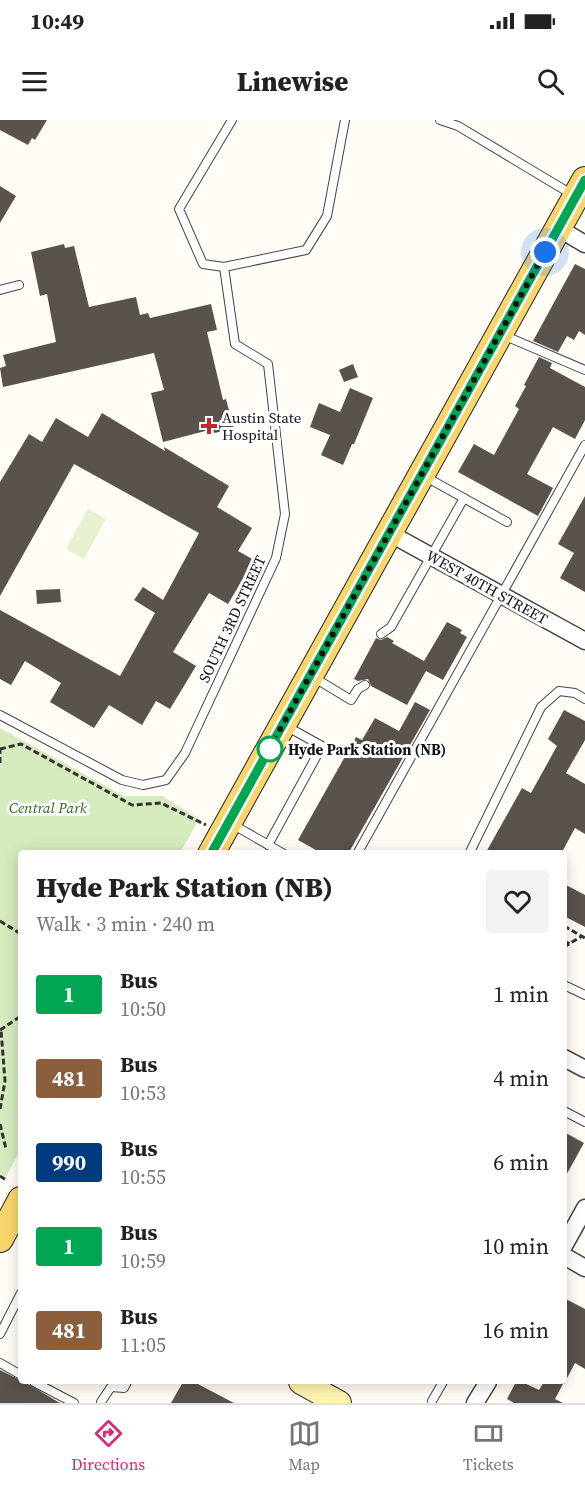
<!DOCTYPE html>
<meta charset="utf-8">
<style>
:root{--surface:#fff;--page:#f2f2f2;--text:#222;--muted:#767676;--line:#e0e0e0;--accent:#db2777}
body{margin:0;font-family:"Source Serif 4",serif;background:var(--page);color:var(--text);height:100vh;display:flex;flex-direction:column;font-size:22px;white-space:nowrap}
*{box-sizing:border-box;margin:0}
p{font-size:20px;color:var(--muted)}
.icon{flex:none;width:33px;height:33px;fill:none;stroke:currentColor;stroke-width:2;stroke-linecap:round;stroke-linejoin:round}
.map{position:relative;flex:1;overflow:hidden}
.drawer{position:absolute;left:18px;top:730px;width:549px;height:534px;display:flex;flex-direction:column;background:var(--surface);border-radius:6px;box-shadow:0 3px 15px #0003}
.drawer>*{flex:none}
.badge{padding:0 12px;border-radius:4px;font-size:21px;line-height:39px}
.you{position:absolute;width:30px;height:30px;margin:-15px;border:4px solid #fff;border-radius:50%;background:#1a73e8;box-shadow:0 0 0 9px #1a73e833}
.map>.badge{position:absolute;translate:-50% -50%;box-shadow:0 0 0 3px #fff}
.round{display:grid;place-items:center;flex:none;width:63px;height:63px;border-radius:6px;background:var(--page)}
.headline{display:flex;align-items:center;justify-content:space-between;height:102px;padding:0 18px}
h1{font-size:28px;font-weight:800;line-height:45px}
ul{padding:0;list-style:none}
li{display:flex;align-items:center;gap:18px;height:84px;padding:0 18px}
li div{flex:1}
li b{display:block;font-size:22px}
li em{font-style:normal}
li .badge{min-width:66px;font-weight:700;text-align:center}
.status{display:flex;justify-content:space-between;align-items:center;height:42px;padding:0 30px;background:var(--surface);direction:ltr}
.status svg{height:16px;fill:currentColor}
header{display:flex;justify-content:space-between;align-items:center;height:78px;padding:0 18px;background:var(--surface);font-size:27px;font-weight:800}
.tabs{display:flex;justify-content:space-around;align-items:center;height:84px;border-top:2px solid var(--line);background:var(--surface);font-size:16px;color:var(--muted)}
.tabs a{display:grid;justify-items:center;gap:3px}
.tabs .active{color:var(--accent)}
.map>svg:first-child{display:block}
</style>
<div class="status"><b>10:49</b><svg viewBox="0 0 49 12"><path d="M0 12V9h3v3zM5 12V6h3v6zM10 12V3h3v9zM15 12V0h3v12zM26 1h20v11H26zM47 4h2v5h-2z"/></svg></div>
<header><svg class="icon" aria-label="menu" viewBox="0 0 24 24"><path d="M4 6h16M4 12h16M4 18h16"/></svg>Linewise<svg class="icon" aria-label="search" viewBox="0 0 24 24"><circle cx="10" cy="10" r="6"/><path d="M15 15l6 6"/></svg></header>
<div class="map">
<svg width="585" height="1283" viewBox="0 0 585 1283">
<rect width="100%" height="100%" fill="#fffdf5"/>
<path fill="#d5ebbd" d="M 0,608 L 124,676 L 162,676 L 199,699 L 180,733 L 21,734 L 21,1029 L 6,1057 L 0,1053 Z"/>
<path fill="#e6f2cf" d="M 88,389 L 106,399 L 84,439 L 66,429 Z"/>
<path fill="#5a524d" d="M 0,0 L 47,0 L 35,20 L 32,18 L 28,25 L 0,10 Z
M 0,66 L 16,76 L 0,103 Z
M 64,124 L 65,128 L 74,126 L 89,187 L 136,177 L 140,195 L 148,193 L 150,198 L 211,184 L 217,210 L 207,212 L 223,280 L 226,279 L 234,309 L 214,313 L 213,309 L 163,322 L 151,273 L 164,270 L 154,233 L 3,267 L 0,248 L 6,246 L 3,235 L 56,222 L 47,174 L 40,176 L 31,132 Z
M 575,144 L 585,149 L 585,215 L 579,211 L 574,220 L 567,216 L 558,232 L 533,221 Z
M 539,237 L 552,243 L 550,248 L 585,267 L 585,300 L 575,319 L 553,307 L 527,354 L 553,368 L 538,396 L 458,352 L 474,324 L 494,335 L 519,289 L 515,286 L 526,266 L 524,265 Z
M 353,244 L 358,257 L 344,262 L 339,250 Z
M 350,268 L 373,278 L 354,324 L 352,324 L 343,345 L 321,335 L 330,315 L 310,307 L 319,283 L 340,292 Z
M 102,293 L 165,331 L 164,327 L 229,366 L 217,387 L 252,408 L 238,431 L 254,440 L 228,484 L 209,473 L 173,532 L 196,546 L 170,589 L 156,581 L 142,605 L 109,585 L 94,608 L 50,582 L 61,563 L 25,541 L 11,565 L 0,559 L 0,490 L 120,556 L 155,493 L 134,480 L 143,467 L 163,480 L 199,413 L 74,344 L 0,476 L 0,362 L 29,314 L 42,322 L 56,298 L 88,317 Z
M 585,376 L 585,472 L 560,458 L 574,433 L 558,424 Z
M 60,469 L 61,482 L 37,484 L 36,470 Z
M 447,502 L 462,510 L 460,513 L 467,517 L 443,560 L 426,551 L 407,585 L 371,566 L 368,559 L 358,561 L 354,559 L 376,518 L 381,520 L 387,517 L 394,521 L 392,523 L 424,541 Z
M 415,582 L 430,590 L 348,734 L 323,734 L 298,720 L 356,617 L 362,620 L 375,598 L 399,611 Z
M 564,590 L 585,601 L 585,620 L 566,653 L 585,664 L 585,714 L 575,708 L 561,734 L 485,734 L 522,668 L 531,673 L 557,626 L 548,619 Z
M 564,764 L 585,775 L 585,807 L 564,796 Z
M 564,1012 L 584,1023 L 564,1059 Z
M 564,1178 L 585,1189 L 585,1249 L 575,1243 L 564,1264 Z
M 0,1250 L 28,1264 L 60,1283 L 0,1283 Z
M 183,1262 L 194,1262 L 234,1283 L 171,1283 Z
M 516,1262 L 522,1262 L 539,1270 L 544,1262 L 564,1262 L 555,1279 L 563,1283 L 514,1283 L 507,1279 Z"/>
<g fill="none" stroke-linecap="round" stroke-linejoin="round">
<defs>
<path id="lane" d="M 440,0 L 458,6 L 573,75
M 224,147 L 203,144 L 179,89 L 232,0
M 0,170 L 19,165
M 503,215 L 585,250
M 424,356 L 507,402
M 381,514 L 391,507 L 464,378
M 313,557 L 351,580 L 358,569 L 365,565
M 0,595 L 122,660 L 143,665 L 166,660 L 185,633 L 276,438 L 285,394 L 268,244 L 235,224 L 224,147 L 306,130 L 327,96 L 345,0
M 232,704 L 284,734
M 268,725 L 322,626 L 284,605
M 357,734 L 585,325
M 469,734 L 541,587 L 559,571 L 575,573 L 585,579
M 564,865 L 585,875
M 564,991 L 585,1002
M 0,1214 L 21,1173
M 0,1243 L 21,1255
M 34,1262 L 74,1283
M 432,1281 L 443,1262
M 101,1282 L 111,1267 L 124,1268 L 127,1262"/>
<path id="street" d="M 558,108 L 585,124
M 389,413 L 585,521
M 564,938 L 585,949
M 564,1126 L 585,1088
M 564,1136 L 585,1148
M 475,1283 L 488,1262"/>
<path id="secondary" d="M 301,1262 L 339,1283"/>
<path id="primary" d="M 211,734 L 585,60
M 0,1119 L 21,1080"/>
</defs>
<use href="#lane" stroke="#444" stroke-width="10"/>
<use href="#street" stroke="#444" stroke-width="19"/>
<use href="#secondary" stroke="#333" stroke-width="26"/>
<use href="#primary" stroke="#222" stroke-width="28"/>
<path stroke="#333" stroke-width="3" stroke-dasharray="6 3" stroke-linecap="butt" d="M 0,629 L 21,624 L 132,685 L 161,683 L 206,705
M 0,643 L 0,630
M 0,801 L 21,814
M 564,806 L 585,818
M 564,821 L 570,824
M 564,827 L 582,816
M 0,910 L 21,896
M 0,989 L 5,961 L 1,910
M 0,1004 L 6,1029
M 0,1056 L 6,1060"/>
<use href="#lane" stroke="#fff" stroke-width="8"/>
<use href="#street" stroke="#fff" stroke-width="16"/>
<use href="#secondary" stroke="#fff6b0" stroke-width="24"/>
<use href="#primary" stroke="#f9d66b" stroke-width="26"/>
</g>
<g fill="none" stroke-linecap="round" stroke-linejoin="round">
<defs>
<path id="line" d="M 211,734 L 585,60"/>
</defs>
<use href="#line" stroke="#fff" stroke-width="14"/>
<use href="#line" stroke="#00a651" stroke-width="9"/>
<path stroke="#111" stroke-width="6" stroke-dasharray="0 10.8" d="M 270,629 L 267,633 L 545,132"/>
</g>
<path fill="#c4262e" stroke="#fff" stroke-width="2" d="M206 297h6v6h6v6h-6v6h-6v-6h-6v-6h6z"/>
<circle fill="#fff" stroke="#00a651" stroke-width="3" cx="270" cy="629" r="12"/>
<g text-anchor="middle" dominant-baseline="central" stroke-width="6" stroke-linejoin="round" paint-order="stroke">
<g font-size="15" fill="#111" stroke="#fff" text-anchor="start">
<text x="222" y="297">Austin State<tspan x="222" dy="17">Hospital</tspan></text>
</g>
<g font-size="15" fill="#111" stroke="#fff">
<text transform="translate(487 467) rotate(29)">WEST 40TH STREET</text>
<text transform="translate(232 499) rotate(-65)">SOUTH 3RD STREET</text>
</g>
<g font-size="15" font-weight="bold" fill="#111" stroke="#fff" text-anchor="start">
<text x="288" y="629">Hyde Park Station (NB)</text>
</g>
<g font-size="15" font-style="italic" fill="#2f6b1f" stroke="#fff">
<text x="48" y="687">Central Park</text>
</g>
</g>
</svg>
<div class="you" style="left:545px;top:132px"></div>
<section class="drawer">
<div class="headline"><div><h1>Hyde Park Station (NB)</h1><p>Walk · 3 min · 240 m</p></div><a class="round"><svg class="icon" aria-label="heart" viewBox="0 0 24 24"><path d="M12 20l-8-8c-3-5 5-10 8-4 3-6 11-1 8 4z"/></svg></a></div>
<ul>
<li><span class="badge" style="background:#00a651;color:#fff">1</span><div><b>Bus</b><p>10:50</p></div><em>1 min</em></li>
<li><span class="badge" style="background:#8b5e3c;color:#fff">481</span><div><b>Bus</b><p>10:53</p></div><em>4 min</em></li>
<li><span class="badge" style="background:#003b80;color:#fff">990</span><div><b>Bus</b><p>10:55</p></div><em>6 min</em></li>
<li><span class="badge" style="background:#00a651;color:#fff">1</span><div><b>Bus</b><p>10:59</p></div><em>10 min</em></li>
<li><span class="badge" style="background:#8b5e3c;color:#fff">481</span><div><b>Bus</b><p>11:05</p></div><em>16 min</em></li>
</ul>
</section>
</div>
<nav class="tabs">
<a class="active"><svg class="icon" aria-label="directions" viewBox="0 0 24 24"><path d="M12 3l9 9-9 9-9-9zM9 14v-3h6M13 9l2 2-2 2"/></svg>Directions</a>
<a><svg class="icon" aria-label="map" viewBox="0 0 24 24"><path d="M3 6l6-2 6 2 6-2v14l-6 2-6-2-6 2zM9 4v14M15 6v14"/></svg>Map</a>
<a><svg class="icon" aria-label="tickets" viewBox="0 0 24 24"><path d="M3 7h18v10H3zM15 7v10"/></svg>Tickets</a>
</nav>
